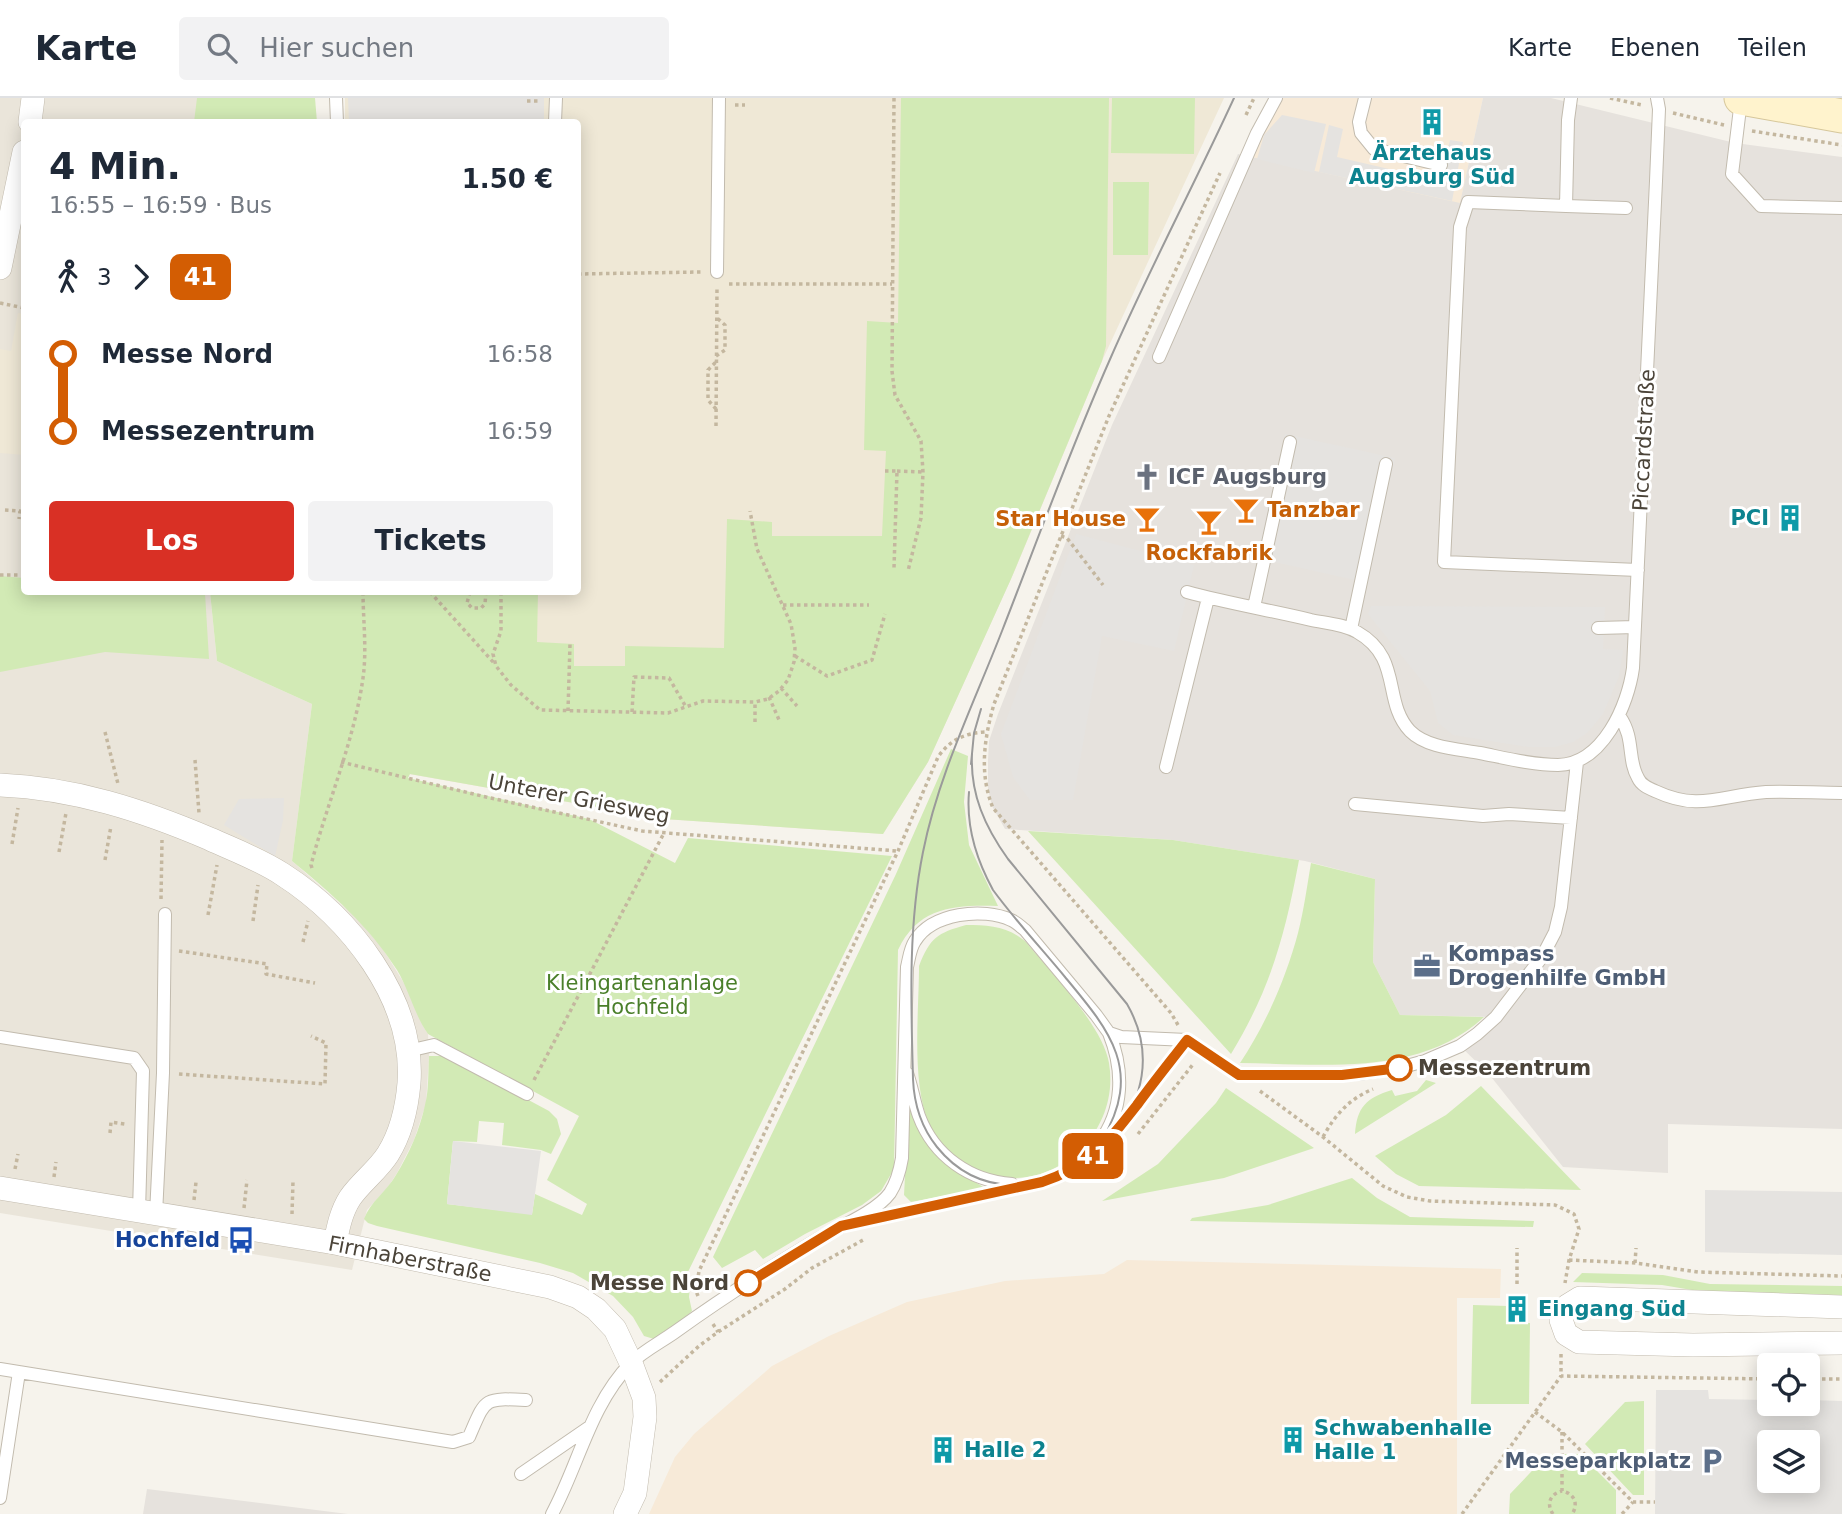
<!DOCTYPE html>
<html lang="de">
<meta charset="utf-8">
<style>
:root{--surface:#fff;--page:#f2f2f3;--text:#1f2937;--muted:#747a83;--line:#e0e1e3;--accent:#d93025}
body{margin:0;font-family:"DejaVu Sans",sans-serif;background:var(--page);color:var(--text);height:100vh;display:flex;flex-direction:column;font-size:26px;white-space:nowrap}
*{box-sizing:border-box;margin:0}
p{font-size:23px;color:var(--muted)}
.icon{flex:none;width:38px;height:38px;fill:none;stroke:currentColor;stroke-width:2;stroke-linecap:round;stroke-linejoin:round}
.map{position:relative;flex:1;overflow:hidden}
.details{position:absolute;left:21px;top:21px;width:560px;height:476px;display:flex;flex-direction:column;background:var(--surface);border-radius:7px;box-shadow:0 4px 18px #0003}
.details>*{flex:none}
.badge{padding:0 14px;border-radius:10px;font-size:24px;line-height:46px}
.tools{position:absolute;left:1757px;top:1255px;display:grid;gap:14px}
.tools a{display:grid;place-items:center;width:63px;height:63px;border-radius:7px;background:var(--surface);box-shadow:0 4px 18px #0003;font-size:35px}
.map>.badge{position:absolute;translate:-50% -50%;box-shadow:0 0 0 4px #fff}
.legs{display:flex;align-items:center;gap:10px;height:77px;padding:0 28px;font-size:23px}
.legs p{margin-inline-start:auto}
.headline{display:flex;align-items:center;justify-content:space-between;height:119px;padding:0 28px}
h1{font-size:38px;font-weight:600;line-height:52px}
.button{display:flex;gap:14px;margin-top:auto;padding:14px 28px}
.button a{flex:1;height:80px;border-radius:7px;background:var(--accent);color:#fff;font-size:28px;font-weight:600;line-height:80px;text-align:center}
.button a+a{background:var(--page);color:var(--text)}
ul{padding:0 28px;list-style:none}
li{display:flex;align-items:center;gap:24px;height:77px;font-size:26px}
li i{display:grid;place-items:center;width:10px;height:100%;margin:0 9px;background:currentColor}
li i::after{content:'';width:18px;height:18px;margin:-9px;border:5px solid;border-radius:50%;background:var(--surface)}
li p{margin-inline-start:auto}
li:first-child i{background:linear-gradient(#0000 50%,currentColor 0)}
li:last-child i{background:linear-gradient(currentColor 50%,#0000 0)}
header{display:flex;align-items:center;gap:42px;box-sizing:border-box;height:98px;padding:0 35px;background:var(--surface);border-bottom:2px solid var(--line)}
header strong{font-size:33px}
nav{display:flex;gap:38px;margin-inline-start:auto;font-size:24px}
.search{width:490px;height:63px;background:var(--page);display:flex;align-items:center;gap:18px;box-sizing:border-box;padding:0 24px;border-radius:7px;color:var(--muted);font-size:26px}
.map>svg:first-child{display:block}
</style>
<header>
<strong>Karte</strong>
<div class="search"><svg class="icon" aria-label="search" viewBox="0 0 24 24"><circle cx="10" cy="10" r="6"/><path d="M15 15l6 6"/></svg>Hier suchen</div>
<nav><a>Karte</a><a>Ebenen</a><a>Teilen</a></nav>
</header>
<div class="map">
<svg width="1842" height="1416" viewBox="0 0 1842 1416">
<rect width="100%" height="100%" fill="#f6f3ec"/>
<path fill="#eae5da" d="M 0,0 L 222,0 L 223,24 L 24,24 L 24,494 L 210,494 L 217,563 L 312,606 L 292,763 L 360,823 L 383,851 L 410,895 L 423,928 L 428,936 L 429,958 L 426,1006 L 414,1042 L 397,1075 L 388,1089 L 367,1112 L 352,1172 L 0,1115 Z"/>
<path fill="#f7ead8" d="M 1278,0 L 1483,0 L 1460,106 L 1247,58 Z
M 1127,1162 L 1501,1171 L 1500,1200 L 1457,1200 L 1457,1416 L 649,1416 L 675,1359 L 694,1336 L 772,1268 L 829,1238 L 907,1204 L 1005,1183 L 1104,1176 Z"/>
<path fill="#e6e2dd" d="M 1483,0 L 1551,0 L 1735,45 L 1842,59 L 1842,1031 L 1668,1026 L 1668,1075 L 1563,1069 L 1488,975 L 1460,948 L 1495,919 L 1400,917 L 1373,864 L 1375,781 L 1305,763 L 1173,742 L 1005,731 L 992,708 L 988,691 L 988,662 L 989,643 L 998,616 L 1112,327 L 1238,56 L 1460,105 Z
M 147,1391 L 348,1416 L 143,1416 Z"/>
<path fill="#efe8d6" d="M 345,0 L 1224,0 L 1102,263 L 1015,472 L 928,664 L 883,736 L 664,721 L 409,676 L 397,494 L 578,494 L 578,24 L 345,24 Z
M 18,215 L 24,216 L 24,357 L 0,355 L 0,251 L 11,253 Z"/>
<path fill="#d2eab5" d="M 197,0 L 315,0 L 317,24 L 194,24 Z
M 901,0 L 1109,0 L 1106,248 L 1102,263 L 1011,481 L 928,664 L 883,736 L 664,721 L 410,676 L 408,680 L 589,721 L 675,765 L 688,740 L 892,758 L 687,1176 L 691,1180 L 689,1199 L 692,1213 L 668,1235 L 654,1241 L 644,1238 L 633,1219 L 613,1198 L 573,1175 L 540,1165 L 377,1128 L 368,1125 L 364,1121 C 370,1104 387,1093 396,1077 C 409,1056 420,1031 425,1007 C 429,992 428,974 429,958 L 446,958 L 549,1013 L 557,1021 L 561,1036 L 551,1056 L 541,1052 L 502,1047 L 504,1025 L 479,1023 L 477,1044 L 453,1043 L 447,1106 L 532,1116 L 535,1096 L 582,1117 L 587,1106 L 547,1082 L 579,1018 L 428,936 C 415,918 409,892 397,872 C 369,828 332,796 292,763 L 312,606 L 217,563 L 210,494 L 538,494 L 537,544 L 574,546 L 574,568 L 625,568 L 625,548 L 724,550 L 727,421 L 772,424 L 772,438 L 882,438 L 886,353 L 864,352 L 867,223 L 898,225 Z
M 1112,0 L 1195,0 L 1194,56 L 1111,55 Z
M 1113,84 L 1149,84 L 1148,157 L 1113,157 Z
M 0,478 L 24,480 L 24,494 L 205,495 L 209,561 L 105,554 L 0,574 Z
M 951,651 L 968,658 L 964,704 L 969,747 L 998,808 C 955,807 919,808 898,852 L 894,1071 L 881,1093 L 862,1107 L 805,1136 L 763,1161 L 755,1152 L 722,1170 L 713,1159 L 896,776 Z
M 1028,733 L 1173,742 L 1299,762 C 1285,837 1271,890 1231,956 Z
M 1311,765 L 1375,781 L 1373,864 L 1400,917 L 1484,919 C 1420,979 1321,966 1240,965 C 1266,926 1286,880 1298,835 C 1304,812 1307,788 1311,765 Z
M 966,827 C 988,827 1007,828 1025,843 C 1049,872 1103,928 1109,965 C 1122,1043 1039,1108 968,1068 C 951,1058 936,1045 929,1026 C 911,984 919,914 919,868 C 930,840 937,835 966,827 Z
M 1426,982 L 1436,985 L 1355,1036 C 1357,1009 1366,1000 1392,992 L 1395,998 L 1417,993 Z
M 1481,988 L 1581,1092 L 1419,1088 L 1396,1076 L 1375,1058 L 1446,1017 Z
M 1226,990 L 1314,1050 L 1224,1080 L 1102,1103 L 1158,1066 L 1216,1005 Z
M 909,1003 L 950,1069 L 985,1090 L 911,1104 L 904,1097 Z
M 1352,1080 L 1377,1100 L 1410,1119 L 1534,1123 L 1533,1129 L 1190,1123 L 1192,1120 L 1268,1107 Z
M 1582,1175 L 1663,1177 L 1710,1186 L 1842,1188 L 1842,1197 L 1710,1195 L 1662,1187 L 1573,1184 Z
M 1473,1207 L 1508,1208 L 1508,1219 L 1513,1225 L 1530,1225 L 1529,1306 L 1471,1306 Z
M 1644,1303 L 1644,1397 L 1633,1397 L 1585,1346 L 1625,1304 Z
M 1548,1356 L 1580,1356 L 1616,1392 L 1616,1416 L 1509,1416 L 1510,1396 Z"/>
<path fill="#e5e3e0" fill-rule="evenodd" d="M 348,0 L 544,0 L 544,24 L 349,24 Z
M 1282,17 L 1326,26 L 1314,75 L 1257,61 L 1264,37 Z
M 1329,27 L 1343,31 L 1337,59 L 1441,83 L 1450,42 L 1463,44 L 1452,103 L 1319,74 Z
M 1285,336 L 1395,360 L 1368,485 L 1257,460 Z
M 1076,436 L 1194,467 L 1174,553 L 1102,538 L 1073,702 L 1030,702 L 1013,679 L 1001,636 Z
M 1371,508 L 1605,509 L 1603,551 L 1623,552 L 1619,578 L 1603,616 L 1587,635 L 1573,644 L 1555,649 L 1528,649 L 1453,637 L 1438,625 L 1430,593 L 1368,516 Z
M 284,700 L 283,722 L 275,758 L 224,727 L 239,701 Z
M 453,1043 L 541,1053 L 532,1117 L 447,1106 Z
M 1705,1092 L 1842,1094 L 1842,1157 L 1705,1154 Z
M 1656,1292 L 1708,1292 L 1709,1301 L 1769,1302 L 1769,1306 L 1808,1306 L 1808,1302 L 1842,1303 L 1842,1416 L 1655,1416 ZM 1769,1344 L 1808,1344 L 1808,1382 L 1769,1382 Z"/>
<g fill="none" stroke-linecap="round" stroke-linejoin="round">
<defs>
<path id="lane" d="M 336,0 L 337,24
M 1365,0 L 1359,24 L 1361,35 L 1374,51 L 1441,67
M 1571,0 L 1568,22 L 1566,108 L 1468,104 L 1460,129 L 1444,464 L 1638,472
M 1741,2 L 1732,76 L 1761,108 L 1842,110
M 555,24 L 556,0
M 1566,108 L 1626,110
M 717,174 L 719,0
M 1159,259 L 1257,35 L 1276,0
M 1187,494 C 1227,505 1269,512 1311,522 C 1325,525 1344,526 1357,534 C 1403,560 1382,603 1410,633 C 1427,650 1458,651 1480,655 C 1505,660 1532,667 1558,667 C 1603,666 1628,607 1633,570 L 1656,83 L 1659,11 L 1657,0
M 1254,509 L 1290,344
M 1598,530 L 1635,529
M 1351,531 L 1386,366
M 1620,619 C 1635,641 1627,661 1638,680 C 1641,687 1648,690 1655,693 C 1700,714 1721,697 1766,694 C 1791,693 1817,695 1842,695
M 1166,669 L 1208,500
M 1355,706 L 1483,718 L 1509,716 L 1571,720
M 0,939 L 134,960 L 143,973 L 139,1113
M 408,953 L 434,947 L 527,996
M 907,975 C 912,989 914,1004 919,1018 C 934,1058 970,1083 1012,1086
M 1099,1045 C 1124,1012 1124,972 1109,935
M 156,1116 L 163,975 L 165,816
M 855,1125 L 1042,1084 C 1094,1067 1105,1047 1137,1007 C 1153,985 1170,964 1187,942
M 0,1271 L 453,1344 L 469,1339 C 486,1300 483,1300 526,1302
M 521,1376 L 588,1330
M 0,1400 L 19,1274
M 552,1416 C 579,1366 590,1307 631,1265 C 643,1253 661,1244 675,1234 C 721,1201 769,1170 818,1141 C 839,1129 876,1114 890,1095 C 897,1084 900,1072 902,1060 L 907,869 C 909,861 910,850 915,843 C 932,815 983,809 1011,822 C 1016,824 1021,829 1025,832 L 1096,917 L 1109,935 L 1121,939 L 1187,942 L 1239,977 L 1358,976 L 1399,970 L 1425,963 L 1460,948 L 1477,936 L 1496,919 L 1542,859 L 1555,834 L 1561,809 L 1577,664"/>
<path id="street" d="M 30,24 L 33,0
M 0,170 L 24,54
M 0,687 C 74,690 142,712 210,741 C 234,752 259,761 282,776 C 349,819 415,900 409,985 C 407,1009 401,1035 388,1056 C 378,1072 361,1084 350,1100 C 341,1114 338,1130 335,1145
M 0,1090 L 335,1145 L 550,1189 L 578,1199 L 596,1211 L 615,1231 L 631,1265 L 644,1300 L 645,1319 L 635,1395 L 625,1416
M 1842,1209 L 1580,1200 L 1567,1208 L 1561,1222 L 1566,1236 L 1579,1244 L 1693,1247 L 1842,1245"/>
<path id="secondary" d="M 1741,0 L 1842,18"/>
</defs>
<use href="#lane" stroke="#c2bbae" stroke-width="14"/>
<use href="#street" stroke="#c2bbae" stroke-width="24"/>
<use href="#secondary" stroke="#d6c79b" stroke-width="35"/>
<path stroke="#c4b79f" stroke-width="3.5" stroke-dasharray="3.5 3.5" stroke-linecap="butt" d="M 894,0 L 892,273 L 895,297 L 921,343 L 923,374 L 921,420 L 908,473
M 1610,0 L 1642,7
M 527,3 L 540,3
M 735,7 L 745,7
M 1673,15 L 1724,27
M 1246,17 L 1254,0
M 1752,33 L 1842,47
M 578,176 L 701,174
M 729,186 L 892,186
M 0,205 L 24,210
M 716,258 L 725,252 L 725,227 L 717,220
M 716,311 L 708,302 L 708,272 L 716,264
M 716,328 L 717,190
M 885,373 L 897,373 L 894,470
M 897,373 L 923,374
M 5,412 L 20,413 L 19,421
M 1061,438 L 1067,440 L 1103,487
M 0,477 L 24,477
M 430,494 L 494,565
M 470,494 L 467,505 L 472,510 L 481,510 L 485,506 L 486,494
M 501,494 L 501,533 L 493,556 L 496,568 L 511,587 L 540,612 L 668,615 L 703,603 L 755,604 L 768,601 L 779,593 L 788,582 L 794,564 L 795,550 L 791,526 L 757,451 L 750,413
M 783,507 L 869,507
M 795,558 L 827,578 L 872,562 L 885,516
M 781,590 L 797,608
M 769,599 L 780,624
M 568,613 L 570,546
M 632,614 L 634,579 L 669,580 L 686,609
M 755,624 L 755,604
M 105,634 L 118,686
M 195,662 L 199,715
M 341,664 L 486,699 L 642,733 L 897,753
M 12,746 L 18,710
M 59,754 L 66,715
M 105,762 L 111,728
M 312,770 L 311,767 C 327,705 354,644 363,580 C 367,552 363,521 363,494
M 161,801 L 162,742
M 208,817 L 217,767
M 253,823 L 258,787
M 303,844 L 308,823
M 179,853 L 267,866 L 266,876 L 315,885
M 1178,927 L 1171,915 L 993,710 C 979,676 984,641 994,606 L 1109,318 L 1220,75
M 179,976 L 325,986 L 326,945 L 311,938
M 534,982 L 664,735
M 1260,993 L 1323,1039 L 1383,1088 L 1407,1099 L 1430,1103 L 1555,1107 L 1574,1116 L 1579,1131 L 1569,1162 L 1565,1185
M 110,1035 L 111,1024 L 125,1026
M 1138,1036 L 1194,965
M 1323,1039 C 1335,1017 1349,1001 1373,991
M 15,1071 L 18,1056
M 54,1079 L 56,1064
M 194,1102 L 196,1084
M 244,1110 L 247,1082
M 292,1116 L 293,1083
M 1569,1162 L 1635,1165 L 1698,1174 L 1842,1178
M 1635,1165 L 1636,1150
M 1517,1186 L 1517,1150
M 698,1198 L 696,1193 L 699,1173 L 898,753 L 938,659 C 950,642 964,635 986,634
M 713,1226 L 718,1234
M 1561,1256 L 1561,1278 L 1769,1281
M 1808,1281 L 1842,1281
M 660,1284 L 699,1248 L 718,1234 L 785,1191 L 812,1170 L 865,1141
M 1535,1314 L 1562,1334 L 1633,1404 L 1655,1404
M 1562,1334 L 1562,1393 C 1574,1395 1579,1406 1572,1416
M 1462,1416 L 1561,1278
M 1553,1416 C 1546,1406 1550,1396 1562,1393
M 1622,1416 L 1633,1404"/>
<use href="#lane" stroke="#fff" stroke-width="12"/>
<use href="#street" stroke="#fff" stroke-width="23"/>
<use href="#secondary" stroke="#fff3cd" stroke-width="33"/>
<path stroke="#9a9a9a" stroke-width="2" d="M 972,656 C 970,696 985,729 1008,761 L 1127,906 C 1196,1026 1020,1152 937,1049 C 921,1029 914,1006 913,981 C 911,906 908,828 923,754 C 938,678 974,605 1002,533 C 1038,441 1071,349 1111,259 C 1149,172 1194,87 1234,0
M 971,666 L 974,635 L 981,611
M 969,694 C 966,729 976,761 993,792 C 1015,822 1041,850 1065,879 C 1109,932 1144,972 1102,1042"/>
</g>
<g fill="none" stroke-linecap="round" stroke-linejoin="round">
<defs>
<path id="line-1" d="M 748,1185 L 841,1128 L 1042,1084 C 1092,1067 1106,1046 1137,1007 C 1153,985 1170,964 1187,942 L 1239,977 L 1342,977 L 1399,970"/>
</defs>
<use href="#line-1" stroke="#fff" stroke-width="16"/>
<use href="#line-1" stroke="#d35d03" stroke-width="10"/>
</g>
<defs>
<symbol id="building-bare" viewBox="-9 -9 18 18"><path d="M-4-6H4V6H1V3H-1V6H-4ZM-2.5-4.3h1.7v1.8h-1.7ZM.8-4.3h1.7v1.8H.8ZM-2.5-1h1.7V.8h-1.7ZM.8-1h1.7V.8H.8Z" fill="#0f9aa8" stroke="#fff" stroke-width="2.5" paint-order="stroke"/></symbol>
<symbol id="church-bare" viewBox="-9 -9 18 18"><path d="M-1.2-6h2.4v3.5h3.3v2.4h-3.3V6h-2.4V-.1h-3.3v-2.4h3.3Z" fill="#6b7280" stroke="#fff" stroke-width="2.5" paint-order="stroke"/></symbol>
<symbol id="bar-bare" viewBox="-9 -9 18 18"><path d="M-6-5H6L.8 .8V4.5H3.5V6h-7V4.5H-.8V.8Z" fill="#e8710a" stroke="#fff" stroke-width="2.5" paint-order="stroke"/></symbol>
<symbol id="office-bare" viewBox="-9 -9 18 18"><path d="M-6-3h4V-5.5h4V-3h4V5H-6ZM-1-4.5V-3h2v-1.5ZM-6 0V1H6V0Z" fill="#5c6f8a" stroke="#fff" stroke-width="2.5" paint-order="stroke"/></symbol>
<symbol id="bus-bare" viewBox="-9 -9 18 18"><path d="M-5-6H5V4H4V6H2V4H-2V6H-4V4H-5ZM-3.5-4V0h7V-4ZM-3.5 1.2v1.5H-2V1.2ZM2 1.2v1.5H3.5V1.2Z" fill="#1a4fb4" stroke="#fff" stroke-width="2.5" paint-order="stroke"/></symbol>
<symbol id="parking-bare" viewBox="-9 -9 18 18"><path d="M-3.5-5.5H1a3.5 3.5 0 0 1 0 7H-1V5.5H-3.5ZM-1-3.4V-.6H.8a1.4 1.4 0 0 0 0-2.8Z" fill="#5c6f8a" stroke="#fff" stroke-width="2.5" paint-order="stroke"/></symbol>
</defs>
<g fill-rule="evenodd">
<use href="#building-bare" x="1413" y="5" width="38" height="38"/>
<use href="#church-bare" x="1128" y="360" width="38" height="38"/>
<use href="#bar-bare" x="1227" y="393" width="38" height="38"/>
<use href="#building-bare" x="1771" y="401" width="38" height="38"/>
<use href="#bar-bare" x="1128" y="402" width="38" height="38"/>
<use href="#bar-bare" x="1190" y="405" width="38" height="38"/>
<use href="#office-bare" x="1408" y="849" width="38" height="38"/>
<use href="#bus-bare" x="222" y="1123" width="38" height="38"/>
<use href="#building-bare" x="1498" y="1192" width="38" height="38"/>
<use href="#building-bare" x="1274" y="1323" width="38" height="38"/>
<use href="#building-bare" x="924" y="1333" width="38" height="38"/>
<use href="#parking-bare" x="1693" y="1344" width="38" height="38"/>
</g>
<g fill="#fff" stroke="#d35d03" stroke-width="3.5">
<circle cx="1399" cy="970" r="12"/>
<circle cx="748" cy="1185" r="12"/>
</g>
<g text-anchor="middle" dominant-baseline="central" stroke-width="6" stroke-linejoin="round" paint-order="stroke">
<g font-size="21" font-weight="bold" fill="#0d838f" stroke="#fff" text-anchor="start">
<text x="1432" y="55" text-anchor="middle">Ärztehaus<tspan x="1432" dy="24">Augsburg Süd</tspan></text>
<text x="1769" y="420" text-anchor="end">PCI</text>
<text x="1538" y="1211">Eingang Süd</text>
<text x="1314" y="1330">Schwabenhalle<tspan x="1314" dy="24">Halle 1</tspan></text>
<text x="964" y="1352">Halle 2</text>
</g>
<g font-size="21" fill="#4b4439" stroke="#fff">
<text transform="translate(1644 342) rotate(-87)">Piccardstraße</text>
<text transform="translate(579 701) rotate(11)">Unterer Griesweg</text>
<text transform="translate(410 1161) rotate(11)">Firnhaberstraße</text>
</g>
<g font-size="21" font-weight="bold" fill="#5b616d" stroke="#fff" text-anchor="start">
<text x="1168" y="379">ICF Augsburg</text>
</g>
<g font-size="21" font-weight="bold" fill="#c56008" stroke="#fff" text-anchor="start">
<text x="1267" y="412">Tanzbar</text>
<text x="1126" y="421" text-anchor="end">Star House</text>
<text x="1209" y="455" text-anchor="middle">Rockfabrik</text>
</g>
<g font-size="21" font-weight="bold" fill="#4e5e75" stroke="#fff" text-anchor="start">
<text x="1448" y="856">Kompass<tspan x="1448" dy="24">Drogenhilfe GmbH</tspan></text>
<text x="1691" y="1363" text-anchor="end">Messeparkplatz</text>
</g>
<g font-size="21" fill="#4a7f2a" stroke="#fff">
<text x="642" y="885">Kleingartenanlage<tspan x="642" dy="24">Hochfeld</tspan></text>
</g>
<g font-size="21" font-weight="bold" fill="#4b4439" stroke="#fff" text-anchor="start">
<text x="1418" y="970">Messezentrum</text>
<text x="729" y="1185" text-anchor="end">Messe Nord</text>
</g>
<g font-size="21" font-weight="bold" fill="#164399" stroke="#fff" text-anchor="end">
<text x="220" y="1142">Hochfeld</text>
</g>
</g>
</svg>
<div class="tools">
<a><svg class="icon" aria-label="locate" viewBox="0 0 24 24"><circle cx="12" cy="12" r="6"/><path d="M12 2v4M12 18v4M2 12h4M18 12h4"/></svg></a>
<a><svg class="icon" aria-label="layers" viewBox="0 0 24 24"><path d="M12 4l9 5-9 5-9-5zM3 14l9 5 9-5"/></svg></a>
</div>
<b class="badge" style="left:1093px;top:1058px;background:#d35d03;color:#fff">41</b>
<section class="details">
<div class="headline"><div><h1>4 Min.</h1><p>16:55 – 16:59 · Bus</p></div><b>1.50 €</b></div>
<div class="legs"><svg class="icon" aria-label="walk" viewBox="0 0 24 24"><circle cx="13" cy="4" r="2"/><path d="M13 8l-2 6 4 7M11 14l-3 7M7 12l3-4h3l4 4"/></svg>3<svg class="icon" aria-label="forward" viewBox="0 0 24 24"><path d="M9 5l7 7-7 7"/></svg><b class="badge" style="background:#d35d03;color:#fff">41</b></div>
<ul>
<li><i style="color:#d35d03"></i><b>Messe Nord</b><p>16:58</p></li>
<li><i style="color:#d35d03"></i><b>Messezentrum</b><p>16:59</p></li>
</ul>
<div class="button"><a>Los</a><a>Tickets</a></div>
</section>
</div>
